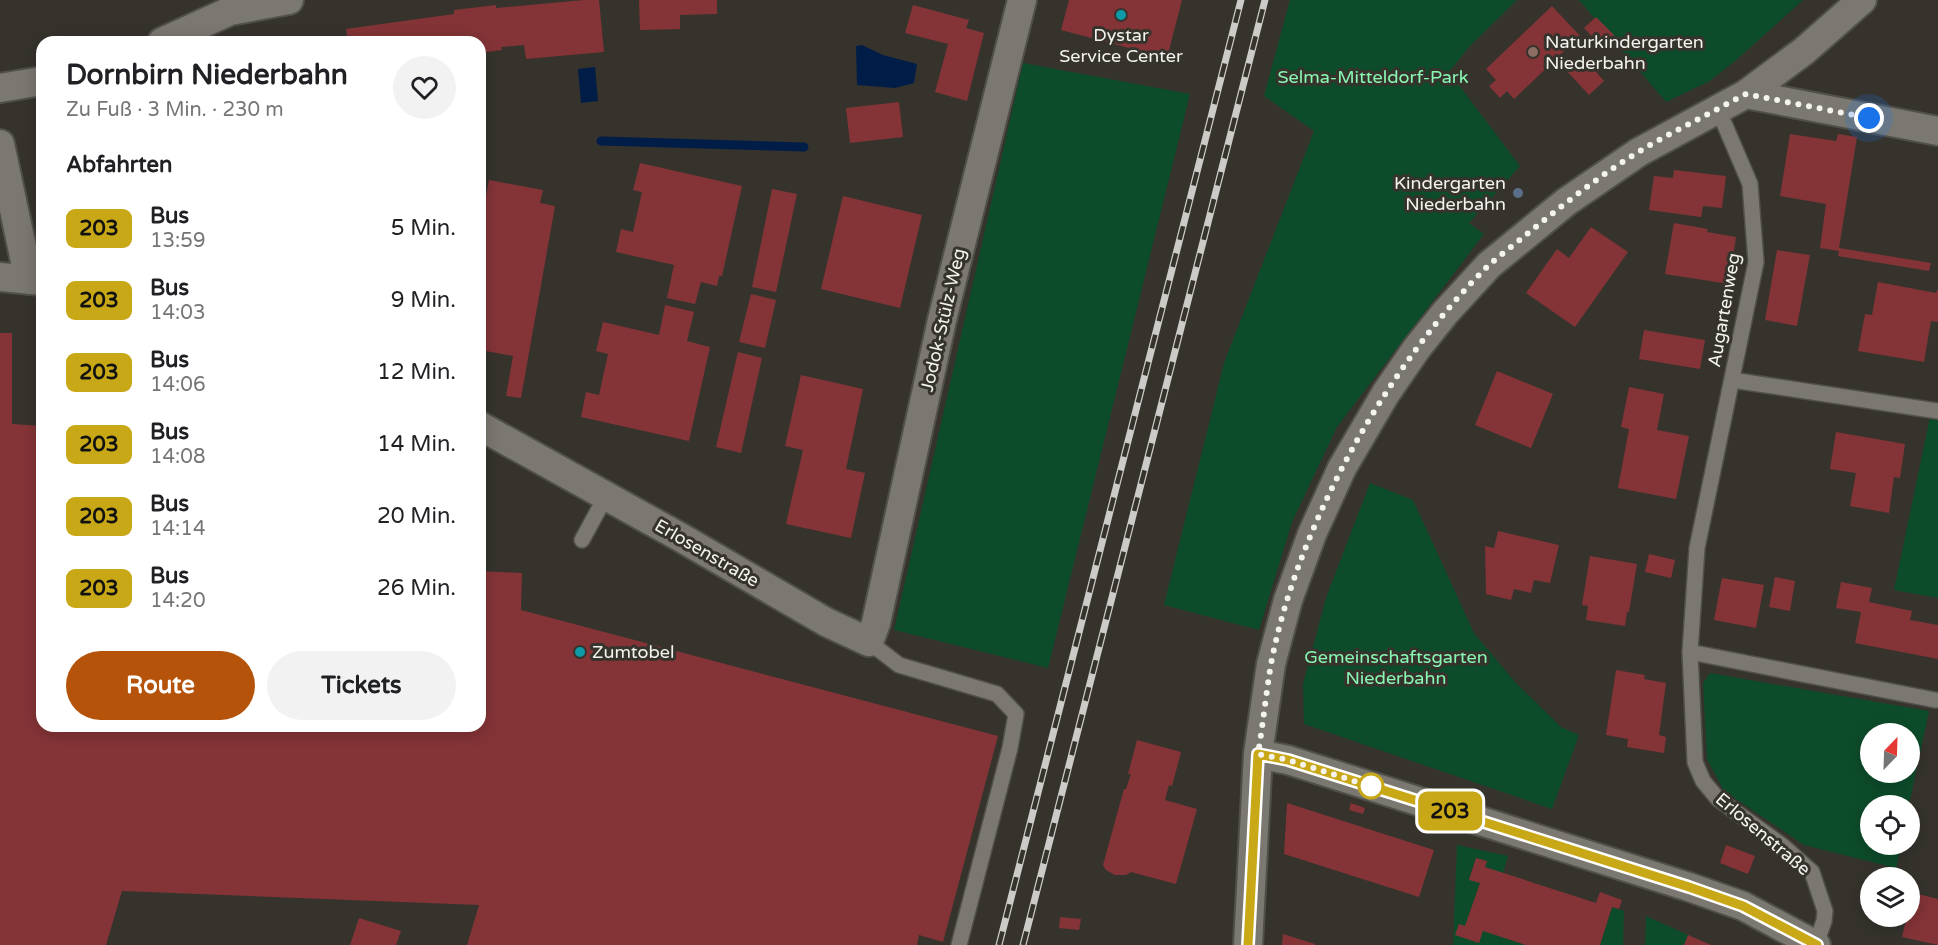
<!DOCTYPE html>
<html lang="de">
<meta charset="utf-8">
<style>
:root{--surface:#fff;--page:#f2f2f2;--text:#202124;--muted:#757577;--accent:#b45309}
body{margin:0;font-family:"Varela Round",sans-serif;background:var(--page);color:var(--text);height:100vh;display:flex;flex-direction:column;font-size:22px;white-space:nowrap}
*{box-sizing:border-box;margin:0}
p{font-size:20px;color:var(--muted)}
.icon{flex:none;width:33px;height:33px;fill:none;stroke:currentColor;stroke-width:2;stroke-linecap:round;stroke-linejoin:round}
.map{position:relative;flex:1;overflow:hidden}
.drawer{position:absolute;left:36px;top:36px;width:450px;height:696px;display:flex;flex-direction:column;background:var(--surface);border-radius:18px;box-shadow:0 3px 15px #0003}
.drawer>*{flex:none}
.badge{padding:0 12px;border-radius:9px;font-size:21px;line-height:39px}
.needle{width:39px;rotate:23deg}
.tools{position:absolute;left:1860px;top:723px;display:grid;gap:12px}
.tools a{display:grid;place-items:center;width:60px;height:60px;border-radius:50%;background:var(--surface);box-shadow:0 3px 15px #0003;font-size:30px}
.you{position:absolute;width:30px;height:30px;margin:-15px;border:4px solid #fff;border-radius:50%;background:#1a73e8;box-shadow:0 0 0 9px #1a73e833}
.map>.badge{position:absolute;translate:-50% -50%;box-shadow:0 0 0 3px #fff}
h2{padding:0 30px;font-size:22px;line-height:54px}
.round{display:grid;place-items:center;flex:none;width:63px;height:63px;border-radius:32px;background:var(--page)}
.headline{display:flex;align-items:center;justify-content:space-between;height:102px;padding:0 30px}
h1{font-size:28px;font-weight:800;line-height:45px}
.cta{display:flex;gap:12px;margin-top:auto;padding:12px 30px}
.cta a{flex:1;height:69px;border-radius:36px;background:var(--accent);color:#fff;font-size:24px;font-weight:800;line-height:69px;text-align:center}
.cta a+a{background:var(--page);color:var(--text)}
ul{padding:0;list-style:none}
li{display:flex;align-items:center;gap:18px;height:72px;padding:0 30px}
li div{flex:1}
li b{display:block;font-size:22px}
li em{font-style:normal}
li .badge{min-width:66px;font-weight:700;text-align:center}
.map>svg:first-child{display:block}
</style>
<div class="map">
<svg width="1938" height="945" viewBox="0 0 1938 945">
<rect width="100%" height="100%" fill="#36332d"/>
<path fill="#0d4c2b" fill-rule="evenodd" d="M 1290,0 L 1517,0 L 1469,47 L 1449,72 L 1520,166 L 1469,223 L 1484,234 L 1337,427 L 1292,522 L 1259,630 L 1164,605 L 1224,363 L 1314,131 L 1264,96 Z
M 1579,0 L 1803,0 L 1735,61 L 1710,81 L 1666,102 Z
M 1023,63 L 1190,94 L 1048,668 L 894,630 Z
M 1930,417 L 1938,418 L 1938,598 L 1894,590 Z
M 1370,483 L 1413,500 L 1474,633 L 1515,682 L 1561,727 L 1579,735 L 1552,809 L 1304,724 L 1303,684 L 1326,598 Z
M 1710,673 L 1929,711 L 1909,805 L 1870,806 L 1870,844 L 1901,845 L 1896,868 L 1804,845 L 1724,791 L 1707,759 L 1703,683 ZM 1870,734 L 1910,734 L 1910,772 L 1870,772 Z
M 1457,845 L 1508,856 L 1503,873 L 1485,867 L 1487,861 L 1476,858 L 1469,879 L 1480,883 L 1465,926 L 1459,924 L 1455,935 L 1483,931 L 1526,945 L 1453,945 Z
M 1612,907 L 1624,911 L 1623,945 L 1600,945 Z
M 1646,916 L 1688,935 L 1684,945 L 1645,945 Z"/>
<path fill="#001d48" d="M 862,45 L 883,55 L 917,64 L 914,83 L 895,88 L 857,85 L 856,46 Z
M 595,67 L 598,101 L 581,103 L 578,69 Z"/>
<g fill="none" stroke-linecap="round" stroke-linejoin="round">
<path stroke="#001d48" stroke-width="9" d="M 601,141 L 804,147"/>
</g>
<path fill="#843437" d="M 584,0 L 599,0 L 604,52 L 526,59 L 524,45 L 501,47 L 502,50 L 480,53 L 480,42 L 348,42 L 346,29 L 454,14 L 454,10 L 496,5 L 496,8 Z
M 639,0 L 717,0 L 717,14 L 680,15 L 680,29 L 640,30 Z
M 1069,0 L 1182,0 L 1167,58 L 1061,30 Z
M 913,5 L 969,20 L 966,28 L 984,33 L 967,101 L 935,92 L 948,44 L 905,33 Z
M 1552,6 L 1580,36 L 1514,99 L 1507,91 L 1500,98 L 1489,86 L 1496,80 L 1486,69 Z
M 1596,17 L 1614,35 L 1602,47 L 1584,28 Z
M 1581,55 L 1604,81 L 1589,95 L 1565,69 Z
M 899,102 L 903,137 L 850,143 L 846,108 Z
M 1790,134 L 1836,141 L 1838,134 L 1857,137 L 1839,248 L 1931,263 L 1929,271 L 1838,256 L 1839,251 L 1820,248 L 1826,204 L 1780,196 Z
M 640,163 L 742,186 L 722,276 L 719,276 L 717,286 L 701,282 L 695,304 L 667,298 L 674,265 L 616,252 L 621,229 L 633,232 L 642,192 L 633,190 Z
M 1674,170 L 1726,176 L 1722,208 L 1703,206 L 1701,217 L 1649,210 L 1654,176 L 1673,178 Z
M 489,180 L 543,190 L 540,203 L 555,206 L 521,398 L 506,396 L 513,356 L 480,350 L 480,230 Z
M 772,189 L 797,194 L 776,292 L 752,287 Z
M 843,196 L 922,215 L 900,308 L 821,289 Z
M 1674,223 L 1708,229 L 1707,232 L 1736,237 L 1729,284 L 1665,274 Z
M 1591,227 L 1628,252 L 1575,327 L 1526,293 L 1557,249 L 1569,258 Z
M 1777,250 L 1810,255 L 1797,326 L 1765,320 Z
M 1878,282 L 1936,293 L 1938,289 L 1938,322 L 1931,321 L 1924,362 L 1858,351 L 1865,314 L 1872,315 Z
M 751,294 L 776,300 L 765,348 L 739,342 Z
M 665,305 L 694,312 L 687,341 L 710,347 L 689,441 L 581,417 L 586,392 L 599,395 L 608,354 L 596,351 L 603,322 L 659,335 Z
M 1644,330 L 1705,340 L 1700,369 L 1639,359 Z
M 0,333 L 12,333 L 12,424 L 42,426 L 42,726 L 480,726 L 480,571 L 522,573 L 521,610 L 998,736 L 943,942 L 919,935 L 917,945 L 467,945 L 479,905 L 122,891 L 106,945 L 0,945 Z
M 738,352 L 762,358 L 741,453 L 716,447 Z
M 1497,371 L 1553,394 L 1531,448 L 1475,425 Z
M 801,375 L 863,389 L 846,469 L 865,473 L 851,538 L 786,524 L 803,450 L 785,446 Z
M 1629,387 L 1664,394 L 1657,430 L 1689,436 L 1676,499 L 1618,488 L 1629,429 L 1621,427 Z
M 1836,432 L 1905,444 L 1900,478 L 1894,477 L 1889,513 L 1850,506 L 1856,473 L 1830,469 Z
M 1498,531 L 1559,545 L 1550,583 L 1534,580 L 1531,593 L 1514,589 L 1511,600 L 1486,594 L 1485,546 L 1494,548 Z
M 1649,554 L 1675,560 L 1671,578 L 1645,572 Z
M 1590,556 L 1637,564 L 1629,612 L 1627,612 L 1625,626 L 1586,620 L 1588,606 L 1582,605 Z
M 1775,577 L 1795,581 L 1790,611 L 1769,607 Z
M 1722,578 L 1764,585 L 1756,628 L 1714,620 Z
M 1841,582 L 1872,588 L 1869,602 L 1912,611 L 1910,620 L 1938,625 L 1938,659 L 1855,643 L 1861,612 L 1836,608 Z
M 1616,670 L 1645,675 L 1644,679 L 1666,683 L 1659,735 L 1666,737 L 1664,753 L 1627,747 L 1628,739 L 1606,735 Z
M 1137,740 L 1181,752 L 1172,786 L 1169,785 L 1165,800 L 1197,809 L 1176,884 L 1131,872 L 1126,875 L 1115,875 L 1106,870 L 1103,865 L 1124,789 L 1126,789 L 1131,774 L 1128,774 Z
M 1287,803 L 1434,850 L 1419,897 L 1284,854 Z
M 1351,803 L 1365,808 L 1363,814 L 1349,810 Z
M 1726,845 L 1755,856 L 1748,874 L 1720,863 Z
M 1476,858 L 1487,861 L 1485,867 L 1596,903 L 1600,892 L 1622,900 L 1619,909 L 1612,907 L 1600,945 L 1526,945 L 1483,931 L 1479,943 L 1455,935 L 1459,924 L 1465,926 L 1480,883 L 1469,880 Z
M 1910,892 L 1938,899 L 1938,945 L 1902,937 L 1907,916 L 1910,916 Z
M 1060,917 L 1081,919 L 1079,930 L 1059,928 Z
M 359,918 L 401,931 L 396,945 L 350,945 Z
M 1283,934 L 1315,944 L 1315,945 L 1282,945 Z
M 1688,935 L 1711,945 L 1684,945 Z"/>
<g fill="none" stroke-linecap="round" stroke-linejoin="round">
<defs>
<path id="lane" d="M 1718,109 L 1750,184 L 1756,262 L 1697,548 L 1690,652 L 1695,762 L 1703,781 L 1718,799 L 1783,846 L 1812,872 L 1825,911 L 1824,921 L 1816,944
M 1732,380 L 1938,411
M 582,540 L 606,496
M 869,642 L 899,665 L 997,694 L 1016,714 L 1010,748 L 959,945
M 1690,652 L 1935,700"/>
<path id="street" d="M 162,42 L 230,11 L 289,0
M 0,88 L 42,81
M 1746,94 L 1938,131
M 0,144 L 29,280
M 0,277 L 42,281
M 480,426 L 680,537 L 826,622 L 869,642 L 876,623 L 942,320 L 1022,0
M 1258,754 L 1288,760 L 1689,887 L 1743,906 L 1816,945
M 1248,945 L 1258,754 L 1271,664 L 1288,600 L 1312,534 L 1342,468 L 1386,393 L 1417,348 L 1445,313 L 1489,265 L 1566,202 L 1639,152 L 1746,94 L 1804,51 L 1862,0"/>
</defs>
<use href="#lane" stroke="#514f49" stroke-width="18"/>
<use href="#street" stroke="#514f49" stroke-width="32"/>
<use href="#lane" stroke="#7b7871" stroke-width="15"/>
<use href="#street" stroke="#7b7871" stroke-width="28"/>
<defs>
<path id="rail" d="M 999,945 L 1241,0
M 1023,945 L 1265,0"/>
</defs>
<use href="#rail" stroke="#cdcbc7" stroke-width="7"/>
<use href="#rail" stroke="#36332d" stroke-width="4.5" stroke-dasharray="14" stroke-linecap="butt"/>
</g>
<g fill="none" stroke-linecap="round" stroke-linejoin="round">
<defs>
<path id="line" d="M 1248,945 L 1258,754 L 1288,760 L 1689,887 L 1743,906 L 1817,945"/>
</defs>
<use href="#line" stroke="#fff" stroke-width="14"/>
<use href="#line" stroke="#c8a817" stroke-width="9"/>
<path stroke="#f5f3ef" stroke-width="6" stroke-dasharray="0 10.8" d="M 1371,786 L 1373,787 L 1288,760 L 1258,754 C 1263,724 1266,694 1271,664 C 1297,526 1388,364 1488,266 C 1500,255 1514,245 1527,234 C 1563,205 1600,175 1640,151 C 1671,132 1704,117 1736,99 L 1746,94 L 1869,118"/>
</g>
<g fill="#0f9aa8" stroke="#36332d" stroke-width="2">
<circle cx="1121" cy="15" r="6"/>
<circle cx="580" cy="652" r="6"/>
</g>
<circle fill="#8d6e63" stroke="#36332d" stroke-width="2" cx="1533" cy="52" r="6"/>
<circle fill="#5c6f8a" stroke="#36332d" stroke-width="2" cx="1518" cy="193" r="6"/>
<circle fill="#fff" stroke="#c8a817" stroke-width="3" cx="1371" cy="786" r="12"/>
<g text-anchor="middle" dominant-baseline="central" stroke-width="6" stroke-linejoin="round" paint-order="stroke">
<g font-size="18" fill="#f5f3ef" stroke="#36332d" text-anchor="start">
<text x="1121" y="35" text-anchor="middle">Dystar<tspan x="1121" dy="21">Service Center</tspan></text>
<text x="1545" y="42">Naturkindergarten<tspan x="1545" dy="21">Niederbahn</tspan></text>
<text x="1506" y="183" text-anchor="end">Kindergarten<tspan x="1506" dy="21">Niederbahn</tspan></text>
<text x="592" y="652">Zumtobel</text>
</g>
<g font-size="18" fill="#88f8b3" stroke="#36332d">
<text x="1373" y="77">Selma-Mitteldorf-Park</text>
<text x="1396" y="657">Gemeinschaftsgarten<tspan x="1396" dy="21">Niederbahn</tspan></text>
</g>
<g font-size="18" fill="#f5f3ef" stroke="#36332d">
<text transform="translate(1724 310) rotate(-80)">Augartenweg</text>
<text transform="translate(943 320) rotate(-77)">Jodok-Stülz-Weg</text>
<text transform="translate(707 553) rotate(30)">Erlosenstraße</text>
<text transform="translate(1763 834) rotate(40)">Erlosenstraße</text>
</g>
</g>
</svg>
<div class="tools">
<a><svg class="needle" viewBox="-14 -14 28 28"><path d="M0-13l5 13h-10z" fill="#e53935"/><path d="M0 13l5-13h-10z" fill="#757577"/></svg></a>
<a><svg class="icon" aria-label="locate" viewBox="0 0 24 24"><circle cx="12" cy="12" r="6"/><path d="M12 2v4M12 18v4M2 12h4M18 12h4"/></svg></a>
<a><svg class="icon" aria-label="layers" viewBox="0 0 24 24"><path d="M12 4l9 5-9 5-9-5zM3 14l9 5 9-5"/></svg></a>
</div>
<div class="you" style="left:1869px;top:118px"></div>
<b class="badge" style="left:1450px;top:811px;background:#c8a817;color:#111">203</b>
<section class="drawer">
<div class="headline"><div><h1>Dornbirn Niederbahn</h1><p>Zu Fuß · 3 Min. · 230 m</p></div><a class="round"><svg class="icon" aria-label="heart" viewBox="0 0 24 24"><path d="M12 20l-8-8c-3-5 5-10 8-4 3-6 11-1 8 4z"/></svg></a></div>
<h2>Abfahrten</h2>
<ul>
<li><span class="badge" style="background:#c8a817;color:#111">203</span><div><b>Bus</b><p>13:59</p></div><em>5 Min.</em></li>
<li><span class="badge" style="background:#c8a817;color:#111">203</span><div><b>Bus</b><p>14:03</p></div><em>9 Min.</em></li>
<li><span class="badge" style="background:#c8a817;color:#111">203</span><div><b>Bus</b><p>14:06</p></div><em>12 Min.</em></li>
<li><span class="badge" style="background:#c8a817;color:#111">203</span><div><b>Bus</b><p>14:08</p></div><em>14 Min.</em></li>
<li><span class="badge" style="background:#c8a817;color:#111">203</span><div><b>Bus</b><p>14:14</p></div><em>20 Min.</em></li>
<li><span class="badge" style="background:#c8a817;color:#111">203</span><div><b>Bus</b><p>14:20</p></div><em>26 Min.</em></li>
</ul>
<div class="cta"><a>Route</a><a>Tickets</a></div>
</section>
</div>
